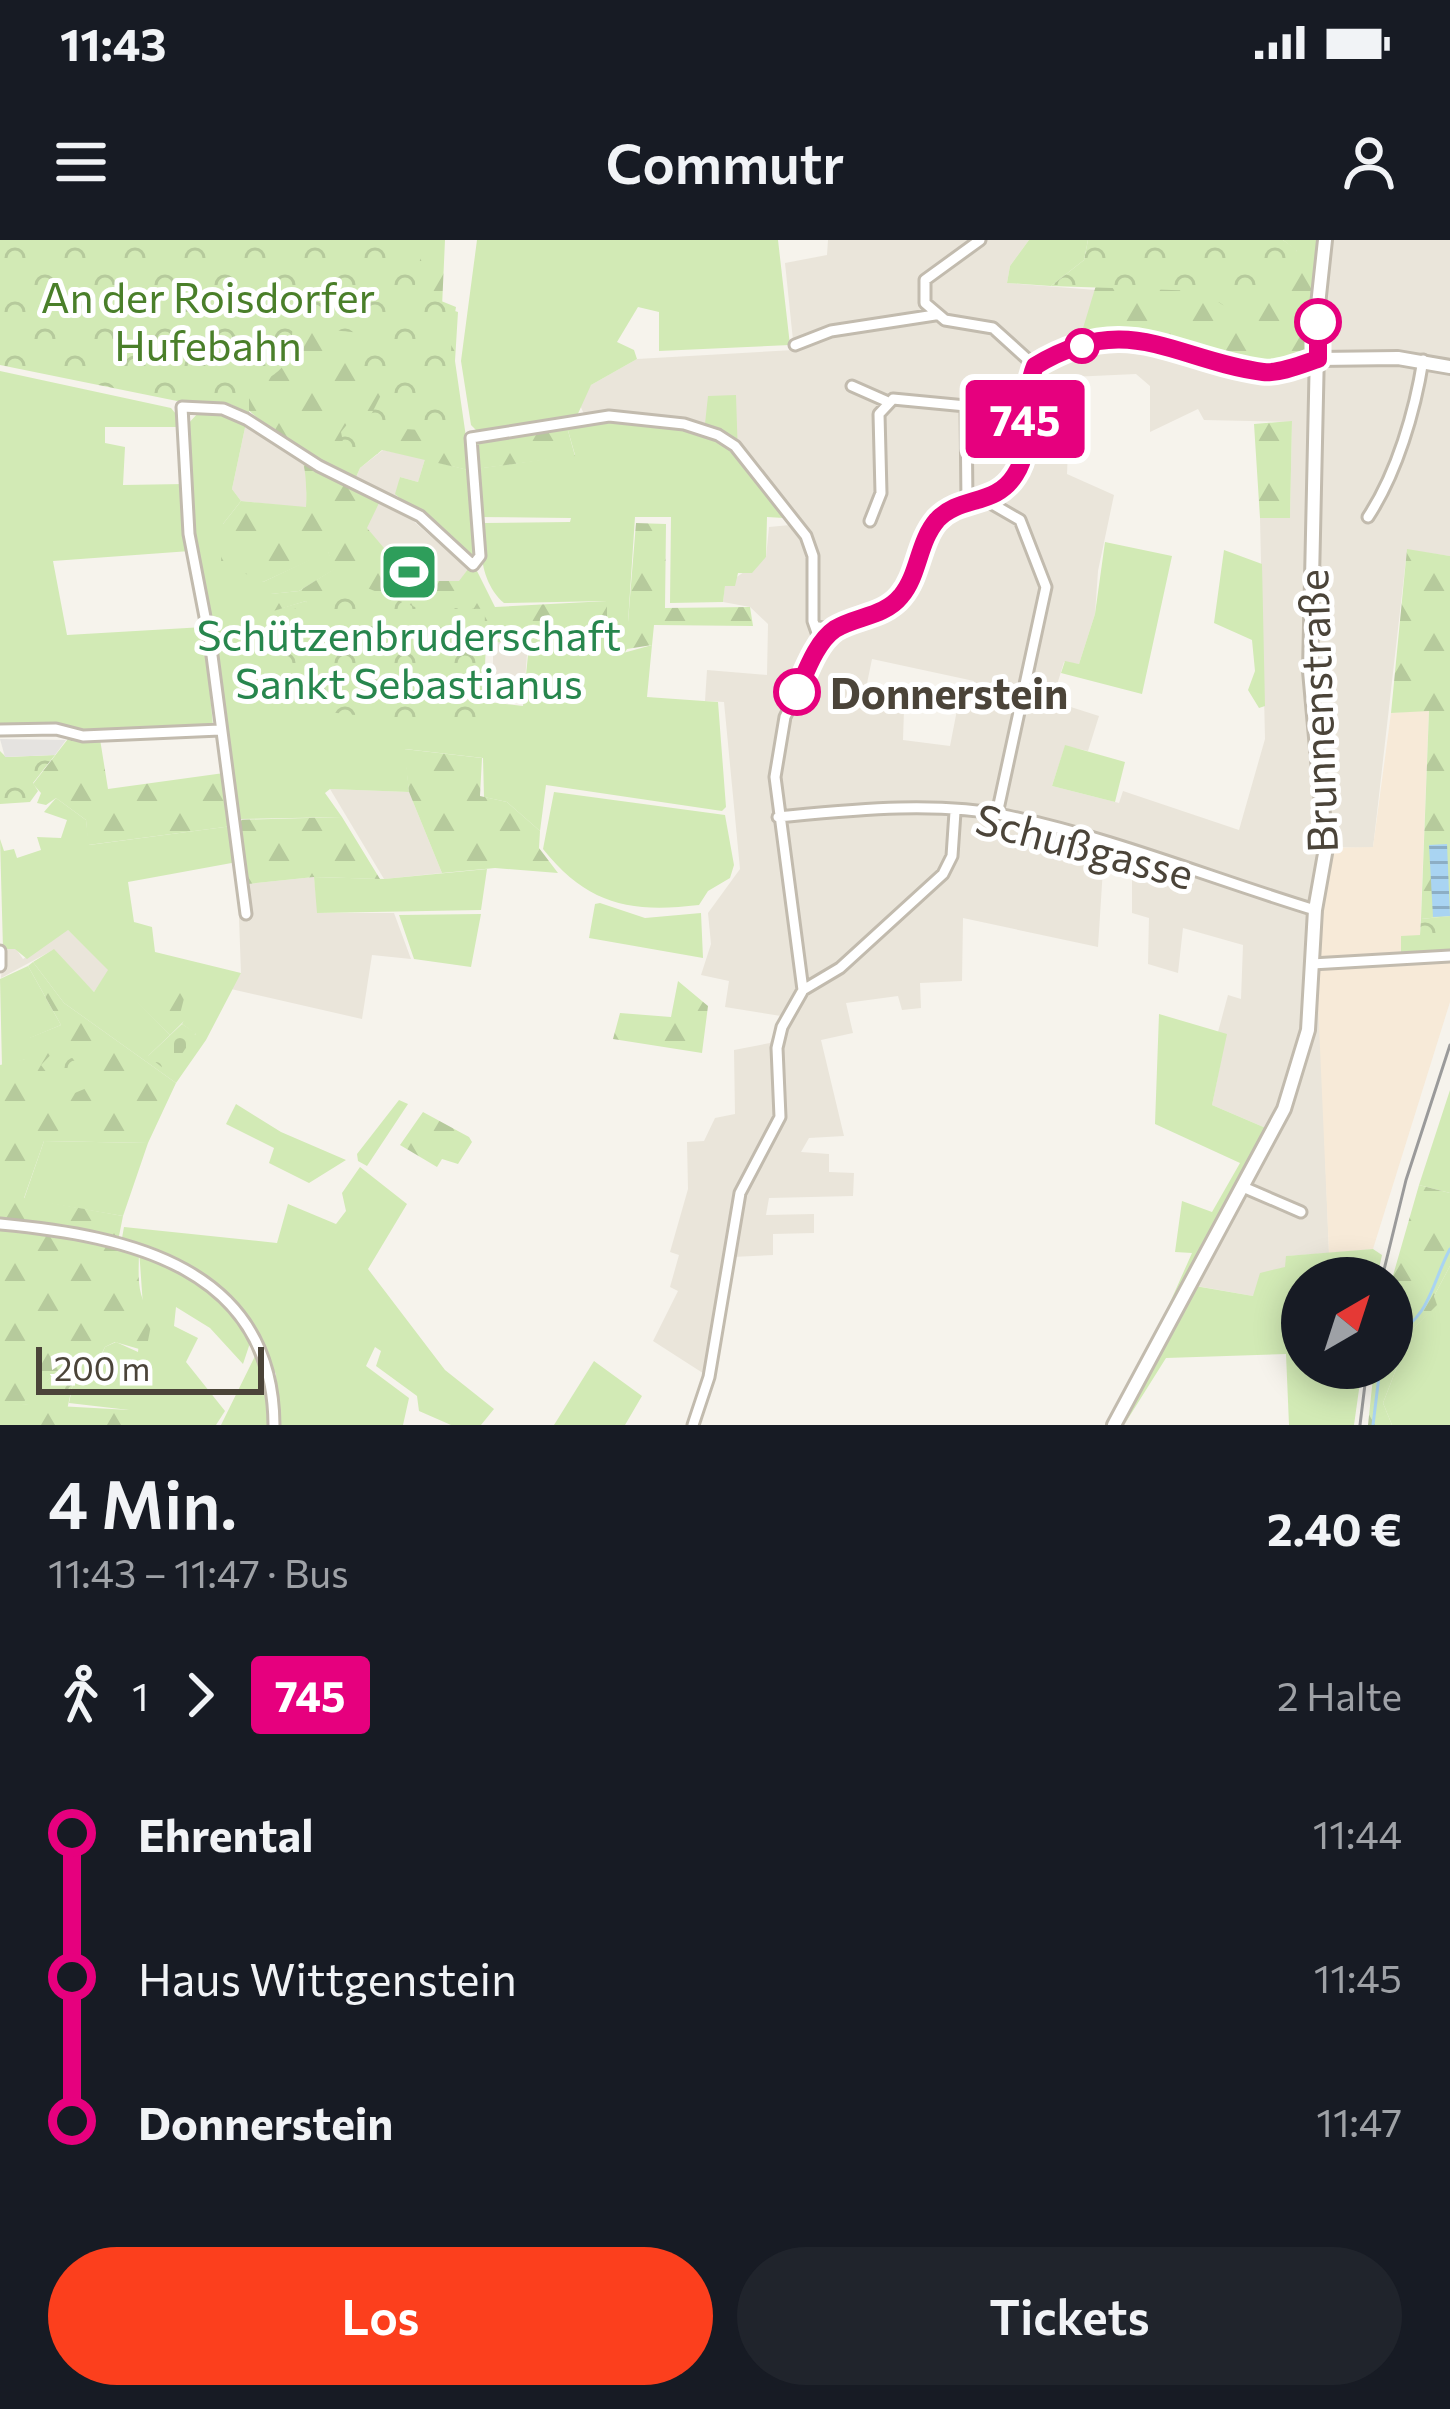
<!DOCTYPE html>
<html lang="de">
<meta charset="utf-8">
<style>
:root{--surface:#171b24;--page:#20242c;--text:#f1f3f6;--muted:#9ea1a6;--accent:#fc3f1d}
body{margin:0;font-family:Commissioner,sans-serif;background:var(--page);color:var(--text);height:100vh;display:flex;flex-direction:column;font-size:45px;white-space:nowrap}
*{box-sizing:border-box;margin:0}
p{font-size:39px;color:var(--muted)}
.icon{flex:none;width:66px;height:66px;fill:none;stroke:currentColor;stroke-width:2;stroke-linecap:round;stroke-linejoin:round}
.map{position:relative;height:1185px;overflow:hidden}
.details{display:flex;flex-direction:column;background:var(--surface);flex:1}
.details>*{flex:none}
.badge{padding:0 24px;border-radius:9px;font-size:42px;line-height:78px}
.needle{width:78px;rotate:39deg}
.fabs{position:absolute;left:1281px;top:1017px;display:grid;gap:24px}
.fabs a{display:grid;place-items:center;width:132px;height:132px;border-radius:50%;background:var(--surface);box-shadow:0 6px 30px #0003;font-size:60px}
.scale{position:absolute;left:36px;bottom:30px;width:228px;box-sizing:border-box;padding-left:12px;border:6px solid #4b4439;border-top:0;font-size:33px;line-height:42px;white-space:nowrap;color:#4b4439;-webkit-text-stroke:9px #fff;paint-order:stroke}
.map>.badge{position:absolute;translate:-50% -50%;box-shadow:0 0 0 6px #fff}
.legs{display:flex;align-items:center;gap:18px;height:132px;padding:0 48px;font-size:39px}
.legs p{margin-inline-start:auto}
.summary{display:flex;align-items:center;justify-content:space-between;height:204px;padding:0 48px}
h1{font-size:66px;font-weight:600;line-height:90px}
.button{display:flex;gap:24px;margin-top:auto;padding:24px 48px}
.button a{flex:1;height:138px;border-radius:72px;background:var(--accent);color:#fff;font-size:48px;font-weight:600;line-height:138px;text-align:center}
.button a+a{background:var(--page);color:var(--text)}
ul{padding:0 48px;list-style:none}
li{display:flex;align-items:center;gap:42px;height:144px;font-size:45px}
li i{display:grid;place-items:center;width:18px;height:100%;margin:0 15px;background:currentColor}
li i::after{content:'';width:30px;height:30px;margin:-15px;border:9px solid;border-radius:50%;background:var(--surface)}
li p{margin-inline-start:auto}
li:first-child i{background:linear-gradient(#0000 50%,currentColor 0)}
li:last-child i{background:linear-gradient(currentColor 50%,#0000 0)}
.status{display:flex;justify-content:space-between;align-items:center;height:84px;padding:0 60px;background:var(--surface);direction:ltr}
.status svg{height:33px;fill:currentColor}
header{display:flex;justify-content:space-between;align-items:center;height:156px;padding:0 48px;background:var(--surface);font-size:54px;font-weight:600}
.map>svg:first-child{display:block}
</style>
<div class="status"><b>11:43</b><svg viewBox="0 0 49 12"><path d="M0 12V9h3v3zM5 12V6h3v6zM10 12V3h3v9zM15 12V0h3v12zM26 1h20v11H26zM47 4h2v5h-2z"/></svg></div>
<header><svg class="icon" aria-label="menu" viewBox="0 0 24 24"><path d="M4 6h16M4 12h16M4 18h16"/></svg>Commutr<svg class="icon" aria-label="person" viewBox="0 0 24 24"><circle cx="12" cy="8" r="4"/><path d="M4 21q1-7 8-7t8 7"/></svg></header>
<div class="map">
<svg width="1450" height="1185" viewBox="0 0 1450 1185">
<defs>
<pattern id="forest-firs" width="22" height="20" patternUnits="userSpaceOnUse" patternTransform="scale(3)"><rect width="22" height="20" fill="#d2eab5"/><path d="M5 1l3.5 6h-7zM16 11l3.5 6h-7z" fill="#b6ca9c"/></pattern>
<pattern id="cemetery-stones" width="16" height="16" patternUnits="userSpaceOnUse" patternTransform="scale(3)"><rect width="16" height="16" fill="#d2eab5"/><path d="M2 7V4a2 2 0 0 1 4 0v3zM10 15v-3a2 2 0 0 1 4 0v3z" fill="#b6ca9c"/></pattern>
<pattern id="park-crowns" width="20" height="18" patternUnits="userSpaceOnUse" patternTransform="scale(3)"><rect width="20" height="18" fill="#d2eab5"/><path d="M2 6a3 3 0 1 1 6 0M12 15a3 3 0 1 1 6 0" fill="none" stroke="#b6ca9c"/></pattern>
<pattern id="water-rules" width="6" height="5" patternUnits="userSpaceOnUse" patternTransform="scale(3)"><rect width="6" height="5" fill="#a9d4f2"/><path d="M0 2.5h6" fill="none" stroke="#8caec5"/></pattern>
</defs>
<rect width="100%" height="100%" fill="#f6f3ec"/>
<path fill="#eae5da" fill-rule="evenodd" d="M 828,0 L 1029,0 L 1010,26 L 1007,43 L 1096,50 L 1081,97 L 1153,93 L 1263,126 L 1311,116 L 1320,0 L 1450,0 L 1450,316 L 1407,310 L 1373,608 L 1322,607 L 1306,732 L 1318,732 L 1329,1013 L 1286,1016 L 1286,1027 L 1253,1056 L 1185,1044 L 1268,889 L 1212,865 L 1226,795 L 1218,792 L 1228,755 L 1241,759 L 1243,705 L 1183,688 L 1178,733 L 1148,724 L 1149,678 L 1132,673 L 1132,605 L 1105,597 L 1098,707 L 963,678 L 962,741 L 920,743 L 921,768 L 902,770 L 898,756 L 846,763 L 853,793 L 821,800 L 844,896 L 809,898 L 801,912 L 829,914 L 829,932 L 854,933 L 853,956 L 769,958 L 766,975 L 814,974 L 814,993 L 773,994 L 773,1015 L 732,1017 L 709,1137 L 653,1101 L 678,1051 L 670,1047 L 679,1015 L 670,1012 L 688,949 L 687,902 L 704,901 L 715,878 L 735,874 L 734,810 L 770,803 L 781,776 L 725,767 L 729,741 L 701,735 L 711,704 L 708,673 L 740,629 L 724,462 L 705,461 L 707,430 L 767,435 L 768,384 L 750,367 L 723,362 L 725,345 L 766,317 L 769,287 L 801,284 L 737,203 L 708,185 L 607,171 L 584,174 L 579,163 L 591,145 L 637,119 L 794,110 L 785,23 L 827,15 ZM 1136,134 L 1150,146 L 1150,192 L 1198,169 L 1204,180 L 1292,182 L 1290,277 L 1260,278 L 1265,499 L 1239,590 L 1123,551 L 1119,563 L 1052,546 L 1065,506 L 1088,511 L 1099,476 L 1052,461 L 1064,422 L 1079,424 L 1095,374 L 1098,331 L 1114,255 L 1067,234 L 1071,137 ZM 872,419 L 974,441 L 968,472 L 957,470 L 950,506 L 903,500 L 904,469 L 863,463 Z
M 246,183 L 308,224 L 306,268 L 241,261 L 232,249 Z
M 383,210 L 425,219 L 418,242 L 400,237 L 395,265 L 468,329 L 460,341 L 393,342 L 390,315 L 366,288 L 351,250 L 360,228 Z
M 493,402 L 528,403 L 523,464 L 493,457 Z
M 330,549 L 409,552 L 442,633 L 384,639 Z
M 314,637 L 318,673 L 394,673 L 411,719 L 372,715 L 362,779 L 231,749 L 241,733 L 239,678 L 250,676 L 248,644 Z
M 67,689 L 109,730 L 94,752 L 53,710 L 1,738 L 3,709 L 16,709 L 23,719 Z"/>
<path fill="#f7ead8" d="M 1429,470 L 1420,696 L 1401,697 L 1401,714 L 1403,724 L 1450,721 L 1450,762 L 1373,1009 L 1329,1013 L 1316,717 L 1330,608 L 1373,607 L 1391,473 Z"/>
<path fill="#d2eab5" fill-rule="evenodd" d="M 477,0 L 778,0 L 790,105 L 659,111 L 659,72 L 638,67 L 617,102 L 634,110 L 637,119 L 591,145 L 576,178 L 478,192 L 471,185 L 461,121 Z
M 1029,0 L 1088,0 L 1084,20 L 1051,46 L 1007,43 L 1010,26 Z
M 0,131 L 171,168 L 186,186 L 199,172 L 222,172 L 246,183 L 232,249 L 241,261 L 223,284 L 263,342 L 328,311 L 335,329 L 299,351 L 271,354 L 268,372 L 306,361 L 318,386 L 439,450 L 484,450 L 487,462 L 523,466 L 531,384 L 598,397 L 598,420 L 652,405 L 647,457 L 718,462 L 726,567 L 722,571 L 546,545 L 540,591 L 507,562 L 484,557 L 483,518 L 405,509 L 409,552 L 330,549 L 325,553 L 342,577 L 240,579 L 198,314 L 190,311 L 53,321 L 67,395 L 204,387 L 213,486 L 93,493 L 55,484 L 0,486 ZM 105,187 L 179,187 L 185,244 L 123,245 L 125,207 L 105,203 Z
M 736,155 L 738,217 L 784,278 L 767,277 L 766,317 L 752,333 L 738,333 L 735,346 L 725,346 L 723,362 L 670,363 L 671,277 L 635,277 L 628,382 L 606,383 L 606,361 L 504,363 C 482,344 477,309 485,283 L 570,282 L 571,278 L 475,277 L 476,316 L 467,317 L 395,254 L 400,237 L 418,242 L 425,219 L 468,230 L 575,215 L 567,187 L 608,181 L 704,193 L 708,156 Z
M 1105,302 L 1172,316 L 1142,454 L 1061,433 L 1065,421 L 1079,424 L 1095,374 Z
M 1224,310 L 1262,324 L 1265,466 L 1259,468 L 1248,450 L 1255,431 L 1252,400 L 1214,383 Z
M 1065,505 L 1125,522 L 1115,562 L 1052,546 Z
M 554,552 L 725,575 L 734,625 L 730,638 L 708,651 L 699,665 C 630,673 588,665 543,609 Z
M 56,558 L 86,580 L 89,605 L 232,586 L 237,622 L 128,642 L 134,682 L 152,687 L 155,712 L 241,733 L 206,800 L 176,843 L 64,763 L 33,722 L 54,709 L 94,752 L 108,730 L 68,690 L 27,719 L 15,709 L 3,709 L 0,599 L 4,611 L 14,609 L 17,618 L 41,610 L 37,597 L 61,598 L 67,580 L 44,572 ZM 124,748 L 184,780 L 182,784 L 196,794 L 148,816 L 170,795 Z
M 487,629 L 481,670 L 317,673 L 314,637 L 384,639 Z
M 600,663 L 645,678 L 701,673 L 703,718 L 589,698 L 595,664 Z
M 481,674 L 471,727 L 414,719 L 399,675 Z
M 28,726 L 61,785 L 30,798 L 26,819 L 2,826 L 0,739 Z
M 1159,774 L 1227,794 L 1212,865 L 1268,889 L 1160,1085 L 1192,1013 L 1175,1012 L 1182,961 L 1212,972 L 1240,923 L 1155,884 Z
M 1450,850 L 1450,953 L 1419,945 Z
M 399,860 L 408,864 L 367,926 L 358,921 L 357,914 Z
M 236,864 L 281,892 L 346,920 L 309,943 L 269,923 L 274,908 L 226,884 Z
M 44,901 L 148,903 L 123,976 L 24,959 Z
M 360,927 L 407,964 L 368,1029 L 445,1130 L 494,1169 L 481,1185 L 451,1185 L 419,1171 L 417,1156 L 376,1126 L 381,1111 L 375,1107 L 366,1126 L 409,1158 L 403,1185 L 277,1185 L 276,1134 L 261,1104 L 226,1057 L 188,1024 L 122,998 L 124,987 L 277,1003 L 288,964 L 336,984 L 346,971 L 342,953 Z
M 139,1009 L 206,1046 L 251,1100 L 243,1124 L 210,1088 L 176,1067 L 174,1086 L 198,1098 L 186,1122 L 225,1171 L 216,1185 L 130,1185 L 129,1170 L 69,1163 L 74,1138 L 93,1135 L 105,1107 L 116,1102 L 138,1112 L 143,1066 Z
M 1373,1009 L 1382,1015 L 1377,1038 L 1302,1038 L 1302,1128 L 1362,1128 L 1354,1185 L 1289,1185 L 1286,1114 L 1166,1118 L 1124,1185 L 1195,1046 L 1253,1056 L 1260,1033 L 1285,1027 L 1286,1016 Z
M 1450,1026 L 1450,1185 L 1392,1185 L 1383,1163 L 1411,1091 L 1436,1065 L 1434,1056 Z
M 256,1114 L 271,1156 L 269,1185 L 221,1185 Z
M 594,1121 L 642,1156 L 625,1185 L 554,1185 Z"/>
<path fill="url(#forest-firs)" d="M 319,0 L 445,0 L 442,67 L 458,72 L 455,121 L 467,204 L 567,187 L 575,216 L 468,230 L 382,210 L 360,228 L 351,249 L 380,261 L 367,288 L 390,315 L 393,341 L 459,341 L 468,329 L 476,329 L 495,367 L 607,361 L 607,382 L 628,382 L 636,283 L 666,284 L 665,368 L 750,367 L 753,386 L 654,385 L 652,405 L 627,409 L 619,422 L 597,420 L 598,397 L 531,384 L 528,403 L 486,402 L 484,450 L 439,450 L 401,481 L 342,466 L 306,361 L 267,373 L 270,354 L 299,351 L 334,329 L 328,312 L 263,342 L 221,322 L 223,284 L 241,261 L 306,267 C 310,185 282,210 237,158 Z
M 1283,0 L 1320,0 L 1311,116 L 1263,126 L 1153,93 L 1080,98 L 1100,32 L 1297,11 Z
M 1292,181 L 1290,278 L 1260,278 L 1254,184 Z
M 1407,309 L 1450,316 L 1450,676 L 1421,679 L 1429,471 L 1391,473 Z
M 71,495 L 100,499 L 108,549 L 224,533 L 231,580 L 342,577 L 380,639 L 314,637 L 248,644 L 240,585 L 88,605 L 86,580 L 56,558 L 46,565 L 37,563 L 41,553 L 33,544 Z
M 404,509 L 482,518 L 480,556 L 507,562 L 540,591 L 539,608 L 558,633 L 495,628 L 442,633 L 409,552 Z
M 33,722 L 64,763 L 176,843 L 148,903 L 44,901 L 24,958 L 123,976 L 118,1001 L 139,1009 C 139,1033 135,1057 153,1075 L 146,1111 L 115,1102 L 105,1107 L 97,1123 L 63,1126 L 22,1164 L 130,1170 L 130,1185 L 0,1185 L 0,825 L 25,819 L 29,798 L 61,785 L 28,726 Z
M 678,741 L 708,766 L 702,813 L 613,799 L 620,773 L 671,777 Z
M 156,743 L 188,743 L 180,774 L 185,780 L 170,795 L 123,748 Z
M 423,872 L 469,897 L 472,902 L 458,924 L 442,919 L 437,927 L 400,905 Z
M 1419,945 L 1450,953 L 1450,1026 L 1434,1056 L 1437,1065 L 1411,1091 L 1383,1163 L 1392,1185 L 1368,1185 L 1374,1128 L 1392,1128 L 1392,1039 Z"/>
<path fill="url(#cemetery-stones)" d="M 182,784 L 196,793 L 169,833 L 148,816 Z"/>
<path fill="url(#park-crowns)" d="M 0,0 L 424,0 L 414,50 L 456,67 C 448,110 449,152 463,193 L 391,188 L 376,214 L 361,214 L 343,202 L 341,192 L 349,182 L 368,181 L 381,155 L 376,141 L 353,124 L 361,93 L 293,86 C 287,143 278,122 249,158 L 249,174 L 230,164 L 177,161 L 0,125 Z
M 1088,0 L 1283,0 L 1297,10 L 1248,82 L 1202,51 L 1051,46 L 1084,20 Z
M 347,340 L 415,367 L 485,369 L 483,489 L 291,468 L 278,378 Z
M 0,511 L 6,517 L 55,515 L 33,543 L 38,551 L 30,562 L 0,564 Z
M 1450,676 L 1450,711 L 1401,714 L 1401,696 L 1420,695 L 1421,679 Z
M 61,804 L 94,845 L 65,857 L 41,825 Z
M 97,1123 L 93,1135 L 74,1138 L 67,1170 L 21,1164 L 63,1126 Z"/>
<path fill="#e5e3e0" d="M 0,499 L 66,500 L 55,515 L 5,517 Z"/>
<path fill="url(#water-rules)" d="M 1447,604 L 1450,676 L 1433,677 L 1429,605 Z"/>
<g fill="none" stroke-linecap="round" stroke-linejoin="round">
<path stroke="#a9d4f2" stroke-width="3" d="M 1392,1096 C 1431,1077 1431,1044 1450,1009
M 1373,1185 L 1380,1128"/>
<defs>
<path id="minor" d="M 980,0 L 925,40 L 925,63 L 945,80 L 993,88 L 1035,126
M 795,105 L 831,91 L 935,75
M 1035,126 C 1127,69 1174,119 1263,132 C 1279,134 1302,125 1318,119
M 852,146 L 886,161
M 987,261 L 1020,280 L 1046,347 L 997,574
M 1368,277 C 1397,233 1415,171 1423,120
M 870,281 L 881,253 L 879,174 L 893,159 L 966,166 L 967,263
M 818,387 C 834,390 847,386 863,379 C 924,353 901,319 937,280 C 962,253 1004,268 1020,227 C 1032,196 1021,158 1035,126
M 0,490 L 56,489 L 83,496 L 220,490
M 778,577 C 852,570 935,561 1008,576 C 1113,598 1213,639 1315,670
M 246,674 L 211,408 L 189,294 L 182,167 L 223,169 L 246,179 L 319,226 L 420,276 L 473,325 L 480,316 L 471,198 L 609,176 L 684,184 L 718,195 L 735,206 L 806,296 L 813,316 L 813,381 L 821,404 L 785,477 L 775,537 L 803,750
M 0,711 L 0,726
M 1312,724 L 1450,716
M 1243,947 L 1301,972
M 0,984 C 129,996 273,1027 274,1185
M 693,1185 L 709,1137 L 740,953 L 780,877 L 777,808 L 782,787 L 803,750 L 840,728 L 943,634 L 952,616 L 955,572"/>
<path id="tertiary" d="M 1318,119 L 1398,118 L 1450,127
M 1114,1185 L 1284,869 L 1308,790 L 1315,670 L 1326,608 L 1310,431 L 1318,65 L 1325,0"/>
</defs>
<use href="#minor" stroke="#c2bbae" stroke-width="15"/>
<use href="#tertiary" stroke="#c2bbae" stroke-width="18"/>
<use href="#minor" stroke="#fff" stroke-width="9"/>
<use href="#tertiary" stroke="#fff" stroke-width="12"/>
<path stroke="#9a9a9a" stroke-width="3" d="M 1382,1038 L 1406,940 L 1450,805
M 1360,1185 L 1367,1128"/>
</g>
<g fill="none" stroke-linecap="round" stroke-linejoin="round">
<defs>
<path id="line-1" d="M 797,452 C 806,432 816,402 835,389 C 856,376 884,377 901,356 C 919,335 918,302 937,280 C 960,255 995,267 1015,235 C 1035,205 1021,160 1035,126 C 1128,69 1174,120 1263,132 C 1279,134 1303,124 1318,119 L 1318,82"/>
</defs>
<use href="#line-1" stroke="#fff" stroke-width="27"/>
<use href="#line-1" stroke="#e6007e" stroke-width="18"/>
</g>
<defs>
<symbol id="stadium-square" viewBox="-11 -11 22 22"><rect x="-9" y="-9" width="18" height="18" rx="4" fill="#2e9e5b" stroke="#fff"/><path d="M0-5a6.5 5 0 1 0 0 10a6.5 5 0 1 0 0-10ZM-3.5-1.8h7v3.6h-7Z" fill="#fff"/></symbol>
</defs>
<g fill-rule="evenodd">
<use href="#stadium-square" x="376" y="299" width="66" height="66"/>
</g>
<g fill="#fff" stroke="#e6007e" stroke-width="6">
<circle cx="1318" cy="82" r="21"/>
<circle cx="1082" cy="106" r="15"/>
<circle cx="797" cy="452" r="21"/>
</g>
<g text-anchor="middle" dominant-baseline="central" stroke-width="10" stroke-linejoin="round" paint-order="stroke">
<g font-size="42" fill="#4a7f2a" stroke="#fff">
<text x="208" y="56">An der Roisdorfer<tspan x="208" dy="48">Hufebahn</tspan></text>
</g>
<g font-size="42" fill="#27864d" stroke="#fff">
<text x="409" y="394">Schützenbruderschaft<tspan x="409" dy="48">Sankt Sebastianus</tspan></text>
</g>
<g font-size="42" font-weight="bold" fill="#4b4439" stroke="#fff" text-anchor="start">
<text x="830" y="452">Donnerstein</text>
</g>
<g font-size="42" fill="#4b4439" stroke="#fff">
<text transform="translate(1316 471) rotate(-92)">Brunnenstraße</text>
<text transform="translate(1085 605) rotate(15)">Schußgasse</text>
</g>
</g>
</svg>
<div class="fabs">
<a><svg class="needle" viewBox="-14 -14 28 28"><path d="M0-13l5 13h-10z" fill="#e53935"/><path d="M0 13l5-13h-10z" fill="#9ea1a6"/></svg></a>
</div>
<div class="scale">200 m</div>
<b class="badge" style="left:1025px;top:179px;background:#e6007e;color:#fff">745</b>
</div>
<section class="details">
<div class="summary"><div><h1>4 Min.</h1><p>11:43 – 11:47 · Bus</p></div><b>2.40 €</b></div>
<div class="legs"><svg class="icon" aria-label="walk" viewBox="0 0 24 24"><circle cx="13" cy="4" r="2"/><path d="M13 8l-2 6 4 7M11 14l-3 7M7 12l3-4h3l4 4"/></svg>1<svg class="icon" aria-label="forward" viewBox="0 0 24 24"><path d="M9 5l7 7-7 7"/></svg><b class="badge" style="background:#e6007e;color:#fff">745</b><p>2 Halte</p></div>
<ul>
<li><i style="color:#e6007e"></i><b>Ehrental</b><p>11:44</p></li>
<li><i style="color:#e6007e"></i><span>Haus Wittgenstein</span><p>11:45</p></li>
<li><i style="color:#e6007e"></i><b>Donnerstein</b><p>11:47</p></li>
</ul>
<div class="button"><a>Los</a><a>Tickets</a></div>
</section>
